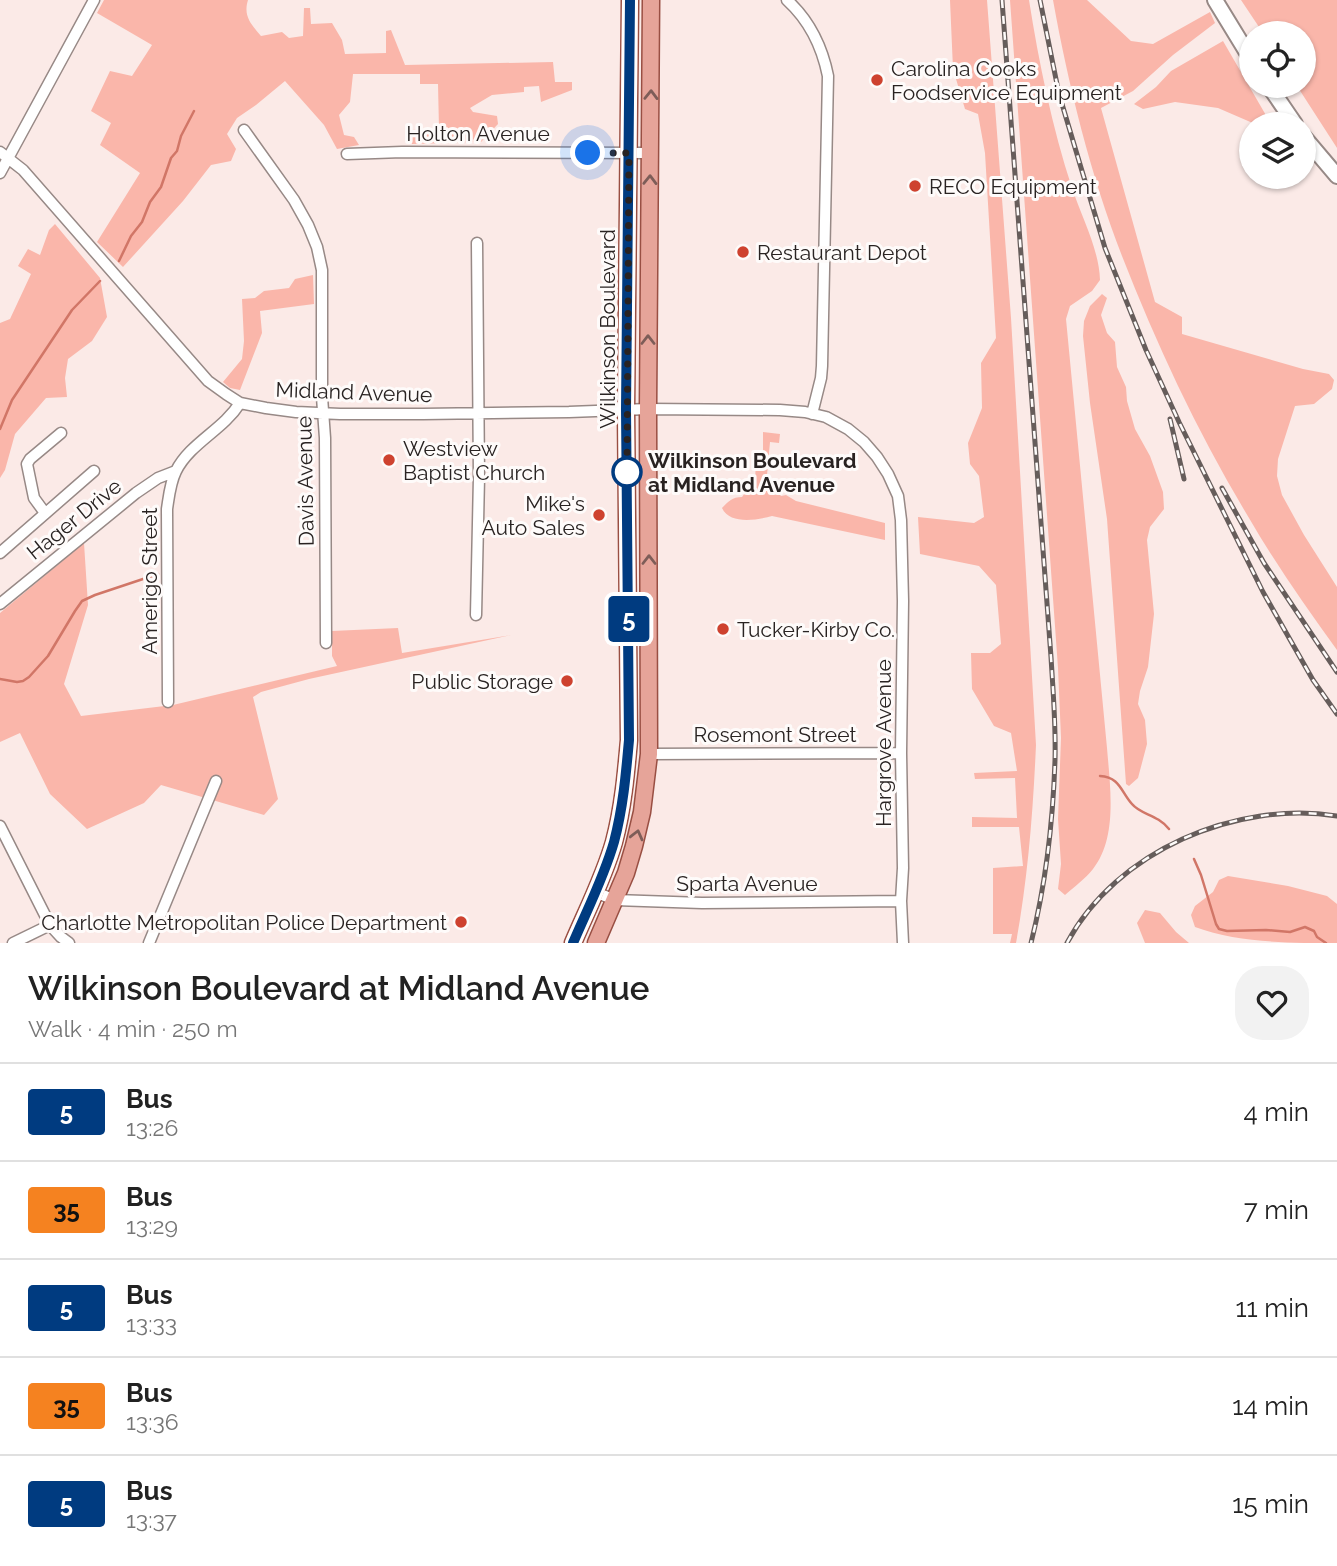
<!DOCTYPE html>
<meta charset="utf-8">
<style>
:root{--surface:#fff;--page:#f2f2f2;--text:#222;--muted:#767676;--line:#e0e0e0}
body{margin:0;font-family:Raleway,sans-serif;background:var(--page);color:var(--text);height:100vh;display:flex;flex-direction:column;font-size:26px;white-space:nowrap}
*{box-sizing:border-box;margin:0}
p{font-size:23px;color:var(--muted)}
.icon{flex:none;width:38px;height:38px;fill:none;stroke:currentColor;stroke-width:2;stroke-linecap:round;stroke-linejoin:round}
.map{position:relative;height:943px;overflow:hidden}
.panel{display:flex;flex-direction:column;background:var(--surface);flex:1}
.panel>*{flex:none}
.badge{padding:0 14px;border-radius:5px;font-size:24px;line-height:46px}
.fabs{position:absolute;left:1239px;top:21px;display:grid;gap:14px}
.fabs a{display:grid;place-items:center;width:77px;height:77px;border-radius:50%;background:var(--surface);box-shadow:0 2px 5px #0004;font-size:35px}
.you{position:absolute;width:35px;height:35px;margin:-18px;border:5px solid #fff;border-radius:50%;background:#1a73e8;box-shadow:0 0 0 10px #1a73e833}
.map>.badge{position:absolute;translate:-50% -50%;box-shadow:0 0 0 4px #fff}
.round{display:grid;place-items:center;flex:none;width:74px;height:74px;border-radius:28px;background:var(--page)}
.summary{display:flex;align-items:center;justify-content:space-between;height:119px;padding:0 28px}
h1{font-size:33px;font-weight:600;line-height:52px}
ul{padding:0;list-style:none}
li{display:flex;align-items:center;gap:21px;height:98px;padding:0 28px;border-top:2px solid var(--line)}
li div{flex:1}
li b{display:block;font-size:26px}
li em{font-style:normal}
li .badge{min-width:77px;font-weight:700;text-align:center}
.map>svg:first-child{display:block}
</style>
<div class="map">
<svg width="1337" height="943" viewBox="0 0 1337 943">
<rect width="100%" height="100%" fill="#fbeae7"/>
<path fill="#fab6aa" d="M 104,0 L 248,0 C 243,16 251,24 261,36 L 282,32 L 289,38 L 303,36 L 304,8 L 310,8 L 311,24 L 332,23 L 342,40 L 345,54 L 386,53 L 386,31 L 391,30 L 405,65 L 553,62 L 555,82 L 572,82 L 572,90 L 541,102 L 539,86 L 524,87 L 524,92 L 492,95 L 470,108 L 473,112 L 497,116 L 498,124 L 481,142 L 412,144 L 408,136 L 412,130 L 439,129 L 438,84 L 420,84 L 420,74 L 353,74 L 350,102 L 339,115 L 344,135 L 354,137 L 359,145 L 337,149 L 324,125 L 285,81 L 256,105 L 237,118 L 227,134 L 236,149 L 231,161 L 211,165 L 183,201 L 123,267 L 97,242 L 140,173 L 100,145 L 111,123 L 91,111 L 110,71 L 132,76 L 152,45 L 97,13 Z
M 950,0 L 987,0 L 1011,318 L 1036,745 C 1033,812 1028,877 1016,943 L 1010,943 L 1012,934 L 993,934 L 993,868 L 1023,866 L 1019,827 L 972,827 L 972,817 L 1017,818 L 1015,778 L 975,779 L 974,773 L 1017,771 L 1011,733 L 994,726 L 972,689 L 971,653 L 990,653 L 1001,644 L 996,585 L 979,566 L 920,554 L 918,517 L 974,523 L 984,517 L 979,476 L 970,464 L 968,443 L 982,408 L 981,363 L 996,338 L 985,153 L 978,114 L 965,109 L 953,69 Z
M 1010,0 L 1029,0 C 1039,63 1052,127 1072,188 C 1082,218 1099,249 1100,280 L 1092,291 L 1070,306 L 1066,319 L 1107,748 C 1110,786 1118,837 1093,869 C 1085,879 1074,887 1065,895 L 1058,889 L 1061,864 L 1058,819 L 1061,738 L 1058,668 Z
M 1053,0 L 1087,0 L 1131,41 L 1153,44 L 1210,12 L 1215,23 L 1173,55 L 1133,91 L 1101,108 L 1155,302 L 1182,317 L 1182,334 L 1303,369 L 1329,374 L 1334,380 L 1332,389 L 1314,404 L 1295,406 L 1278,459 L 1277,476 L 1282,495 L 1304,535 L 1337,587 L 1337,650 C 1306,607 1275,563 1249,518 C 1199,435 1157,346 1122,256 C 1091,177 1068,84 1053,0 Z
M 1241,0 L 1337,0 L 1337,148 L 1297,86 L 1304,86 L 1304,33 L 1263,33 Z
M 1223,41 L 1271,124 L 1255,124 L 1218,108 L 1175,102 L 1143,109 L 1134,104 L 1156,87 L 1171,71 Z
M 55,224 L 100,278 L 107,317 L 92,341 L 68,359 L 65,378 L 67,397 L 46,398 L 15,434 L 5,470 L 0,478 L 0,323 L 10,319 L 31,274 L 18,266 L 28,249 L 40,255 L 49,230 Z
M 313,275 L 314,304 L 260,311 L 262,333 L 240,390 L 230,388 L 223,382 L 242,359 L 244,341 L 242,299 L 255,298 L 264,291 L 289,288 L 295,279 Z
M 1102,294 L 1107,298 L 1101,315 L 1107,333 L 1115,342 L 1117,367 L 1126,387 L 1127,401 L 1135,429 L 1150,456 L 1163,492 L 1164,509 L 1150,527 L 1147,540 L 1154,614 L 1148,667 L 1140,691 L 1138,704 L 1145,720 L 1147,744 L 1138,778 L 1129,786 L 1126,784 L 1107,519 L 1090,403 L 1083,336 L 1084,321 L 1090,306 Z
M 763,432 L 780,434 L 779,443 L 770,442 L 766,486 L 768,492 L 776,490 L 781,496 L 786,495 L 796,501 L 885,523 L 885,540 L 772,516 C 757,520 730,525 722,508 C 729,501 732,497 742,497 L 747,490 L 752,490 L 752,481 L 755,481 L 756,460 L 763,461 Z
M 84,543 L 88,605 L 64,684 L 81,716 L 173,705 L 337,666 L 332,656 L 332,631 L 398,628 L 402,653 L 511,635 L 309,679 L 261,692 L 253,697 L 278,799 L 264,815 L 161,785 L 144,803 L 87,829 L 50,794 L 20,733 L 0,742 L 0,613 Z
M 1228,876 L 1288,886 L 1327,896 L 1337,904 L 1337,943 C 1290,943 1238,943 1195,927 L 1191,915 L 1195,906 L 1213,892 L 1219,880 Z
M 1145,910 L 1160,913 L 1176,932 L 1189,943 L 1145,943 L 1137,923 Z"/>
<g fill="none" stroke-linecap="round" stroke-linejoin="round">
<path stroke="#d17667" stroke-width="2.5" d="M 119,261 L 131,236 L 142,222 L 150,202 L 161,187 L 171,158 L 177,151 L 181,136 L 194,111
M 0,429 L 12,400 L 72,310 L 100,281
M 0,679 L 17,682 L 23,681 L 29,677 L 48,656 L 75,611 L 82,601 L 95,595 L 158,574
M 1100,776 C 1120,777 1121,792 1132,804 C 1141,815 1157,814 1169,829
M 1194,859 L 1201,875 L 1216,924 L 1219,929 L 1227,931 L 1266,930 L 1290,932 L 1305,927 L 1314,931 L 1317,937 L 1326,943"/>
<defs>
<path id="street" d="M 787,0 C 810,21 822,46 828,76 L 822,366 L 821,378 L 812,414
M 244,130 L 294,200 L 308,225 L 317,247 L 322,270 L 322,397 L 325,438 L 326,643
M 0,152 L 23,170 L 208,381 L 226,394 L 240,403 L 266,408 L 296,412 L 340,414 L 423,414 L 569,412 L 648,409 L 780,410 L 805,412 L 826,417 L 848,429 L 864,442 L 877,457 L 888,474 L 898,496 L 901,520 L 903,601 L 901,753 L 903,868 L 901,901 L 903,943
M 347,154 L 402,152 L 650,153
M 0,173 L 94,0
M 45,513 L 34,498 L 27,464 L 30,459 L 61,433
M 0,553 L 94,471
M 0,604 L 136,493 L 158,478 L 176,471
M 476,615 L 479,477 L 477,243
M 168,702 L 167,509 C 169,496 170,483 176,471 C 190,443 223,430 240,403
M 649,754 L 901,753
M 0,826 L 50,925 L 61,937 L 69,943
M 595,892 L 615,900 L 702,903 L 901,901
M 13,943 L 50,925
M 149,943 L 216,781"/>
<path id="secondary" d="M 1215,0 L 1251,59
M 1269,86 L 1295,124
M 1304,137 L 1337,176"/>
<path id="primary" d="M 573,943 C 587,910 604,877 614,842 C 623,808 626,774 629,740 L 626,409 L 630,0
M 596,943 L 626,873 L 634,846 L 642,812 L 649,754 L 648,409 L 651,0"/>
</defs>
<use href="#street" stroke="#978986" stroke-width="13"/>
<use href="#secondary" stroke="#978986" stroke-width="18"/>
<use href="#primary" stroke="#994f43" stroke-width="19"/>
<use href="#street" stroke="#fff" stroke-width="10"/>
<use href="#secondary" stroke="#fff" stroke-width="14"/>
<use href="#primary" stroke="#e6a499" stroke-width="16"/>
<defs>
<path id="rail" d="M 1002,0 L 1051,657 C 1053,691 1056,725 1055,760 C 1053,821 1046,883 1031,943
M 1040,0 L 1059,94 L 1105,248 L 1146,350 L 1179,422 L 1263,592 L 1313,680 L 1337,714
M 1170,419 L 1184,479
M 1222,488 L 1264,563 L 1337,672
M 1067,943 C 1116,851 1236,800 1337,816"/>
</defs>
<use href="#rail" stroke="#665d5b" stroke-width="5"/>
<use href="#rail" stroke="#fefbfa" stroke-width="2.5" stroke-dasharray="8" stroke-linecap="butt"/>
</g>
<defs><path id="oneway-chevron" d="M-2-3.5L2.5 0L-2 3.5" fill="none" stroke-width="1.6" stroke-linecap="round" stroke-linejoin="round" transform="scale(1.75)"/></defs>
<g stroke="#7e5d58">
<use href="#oneway-chevron" transform="translate(651 95) rotate(-89)"/>
<use href="#oneway-chevron" transform="translate(650 180) rotate(-89)"/>
<use href="#oneway-chevron" transform="translate(648 340) rotate(-90)"/>
<use href="#oneway-chevron" transform="translate(649 560) rotate(-90)"/>
<use href="#oneway-chevron" transform="translate(637 835) rotate(-76)"/>
</g>
<g fill="none" stroke-linecap="round" stroke-linejoin="round">
<defs>
<path id="line" d="M 573,943 C 587,910 604,877 614,842 C 623,808 626,774 629,740 L 626,409 L 630,0"/>
</defs>
<use href="#line" stroke="#fff" stroke-width="16"/>
<use href="#line" stroke="#003b80" stroke-width="10"/>
<path stroke="#292322" stroke-width="7" stroke-dasharray="0 12.6" d="M 588,153 L 629,153 L 627,472"/>
</g>
<g fill="#ce422f" stroke="#fefbfa" stroke-width="2.5">
<circle cx="877" cy="80" r="7"/>
<circle cx="915" cy="186" r="7"/>
<circle cx="743" cy="252" r="7"/>
<circle cx="389" cy="460" r="7"/>
<circle cx="599" cy="515" r="7"/>
<circle cx="723" cy="629" r="7"/>
<circle cx="567" cy="681" r="7"/>
<circle cx="461" cy="922" r="7"/>
</g>
<circle fill="#fff" stroke="#003b80" stroke-width="3.5" cx="627" cy="472" r="14"/>
<g text-anchor="middle" dominant-baseline="central" stroke-width="6" stroke-linejoin="round" paint-order="stroke">
<g font-size="21" fill="#292322" stroke="#fefbfa" text-anchor="start">
<text x="891" y="68">Carolina Cooks<tspan x="891" dy="24">Foodservice Equipment</tspan></text>
<text x="929" y="186">RECO Equipment</text>
<text x="757" y="252">Restaurant Depot</text>
<text x="403" y="448">Westview<tspan x="403" dy="24">Baptist Church</tspan></text>
<text x="585" y="503" text-anchor="end">Mike's<tspan x="585" dy="24">Auto Sales</tspan></text>
<text x="737" y="629">Tucker-Kirby Co.</text>
<text x="553" y="681" text-anchor="end">Public Storage</text>
<text x="447" y="922" text-anchor="end">Charlotte Metropolitan Police Department</text>
</g>
<g font-size="21" fill="#292322" stroke="#fefbfa">
<text x="478" y="133">Holton Avenue</text>
<text transform="translate(607 329) rotate(-90)">Wilkinson Boulevard</text>
<text transform="translate(354 392) rotate(2)">Midland Avenue</text>
<text transform="translate(305 481) rotate(-91)">Davis Avenue</text>
<text transform="translate(74 519) rotate(-39)">Hager Drive</text>
<text transform="translate(149 581) rotate(-90)">Amerigo Street</text>
<text x="775" y="734">Rosemont Street</text>
<text transform="translate(883 743) rotate(-90)">Hargrove Avenue</text>
<text x="747" y="883">Sparta Avenue</text>
</g>
<g font-size="21" font-weight="bold" fill="#292322" stroke="#fefbfa" text-anchor="start">
<text x="648" y="460">Wilkinson Boulevard<tspan x="648" dy="24">at Midland Avenue</tspan></text>
</g>
</g>
</svg>
<div class="fabs">
<a><svg class="icon" aria-label="locate" viewBox="0 0 24 24"><circle cx="12" cy="12" r="6"/><path d="M12 2v4M12 18v4M2 12h4M18 12h4"/></svg></a>
<a><svg class="icon" aria-label="layers" viewBox="0 0 24 24"><path d="M12 4l9 5-9 5-9-5zM3 14l9 5 9-5"/></svg></a>
</div>
<div class="you" style="left:588px;top:153px"></div>
<b class="badge" style="left:629px;top:619px;background:#003b80;color:#fff">5</b>
</div>
<section class="panel">
<div class="summary"><div><h1>Wilkinson Boulevard at Midland Avenue</h1><p>Walk · 4 min · 250 m</p></div><a class="round"><svg class="icon" aria-label="heart" viewBox="0 0 24 24"><path d="M12 20l-8-8c-3-5 5-10 8-4 3-6 11-1 8 4z"/></svg></a></div>
<ul>
<li><span class="badge" style="background:#003b80;color:#fff">5</span><div><b>Bus</b><p>13:26</p></div><em>4 min</em></li>
<li><span class="badge" style="background:#f58220;color:#111">35</span><div><b>Bus</b><p>13:29</p></div><em>7 min</em></li>
<li><span class="badge" style="background:#003b80;color:#fff">5</span><div><b>Bus</b><p>13:33</p></div><em>11 min</em></li>
<li><span class="badge" style="background:#f58220;color:#111">35</span><div><b>Bus</b><p>13:36</p></div><em>14 min</em></li>
<li><span class="badge" style="background:#003b80;color:#fff">5</span><div><b>Bus</b><p>13:37</p></div><em>15 min</em></li>
</ul>
</section>
